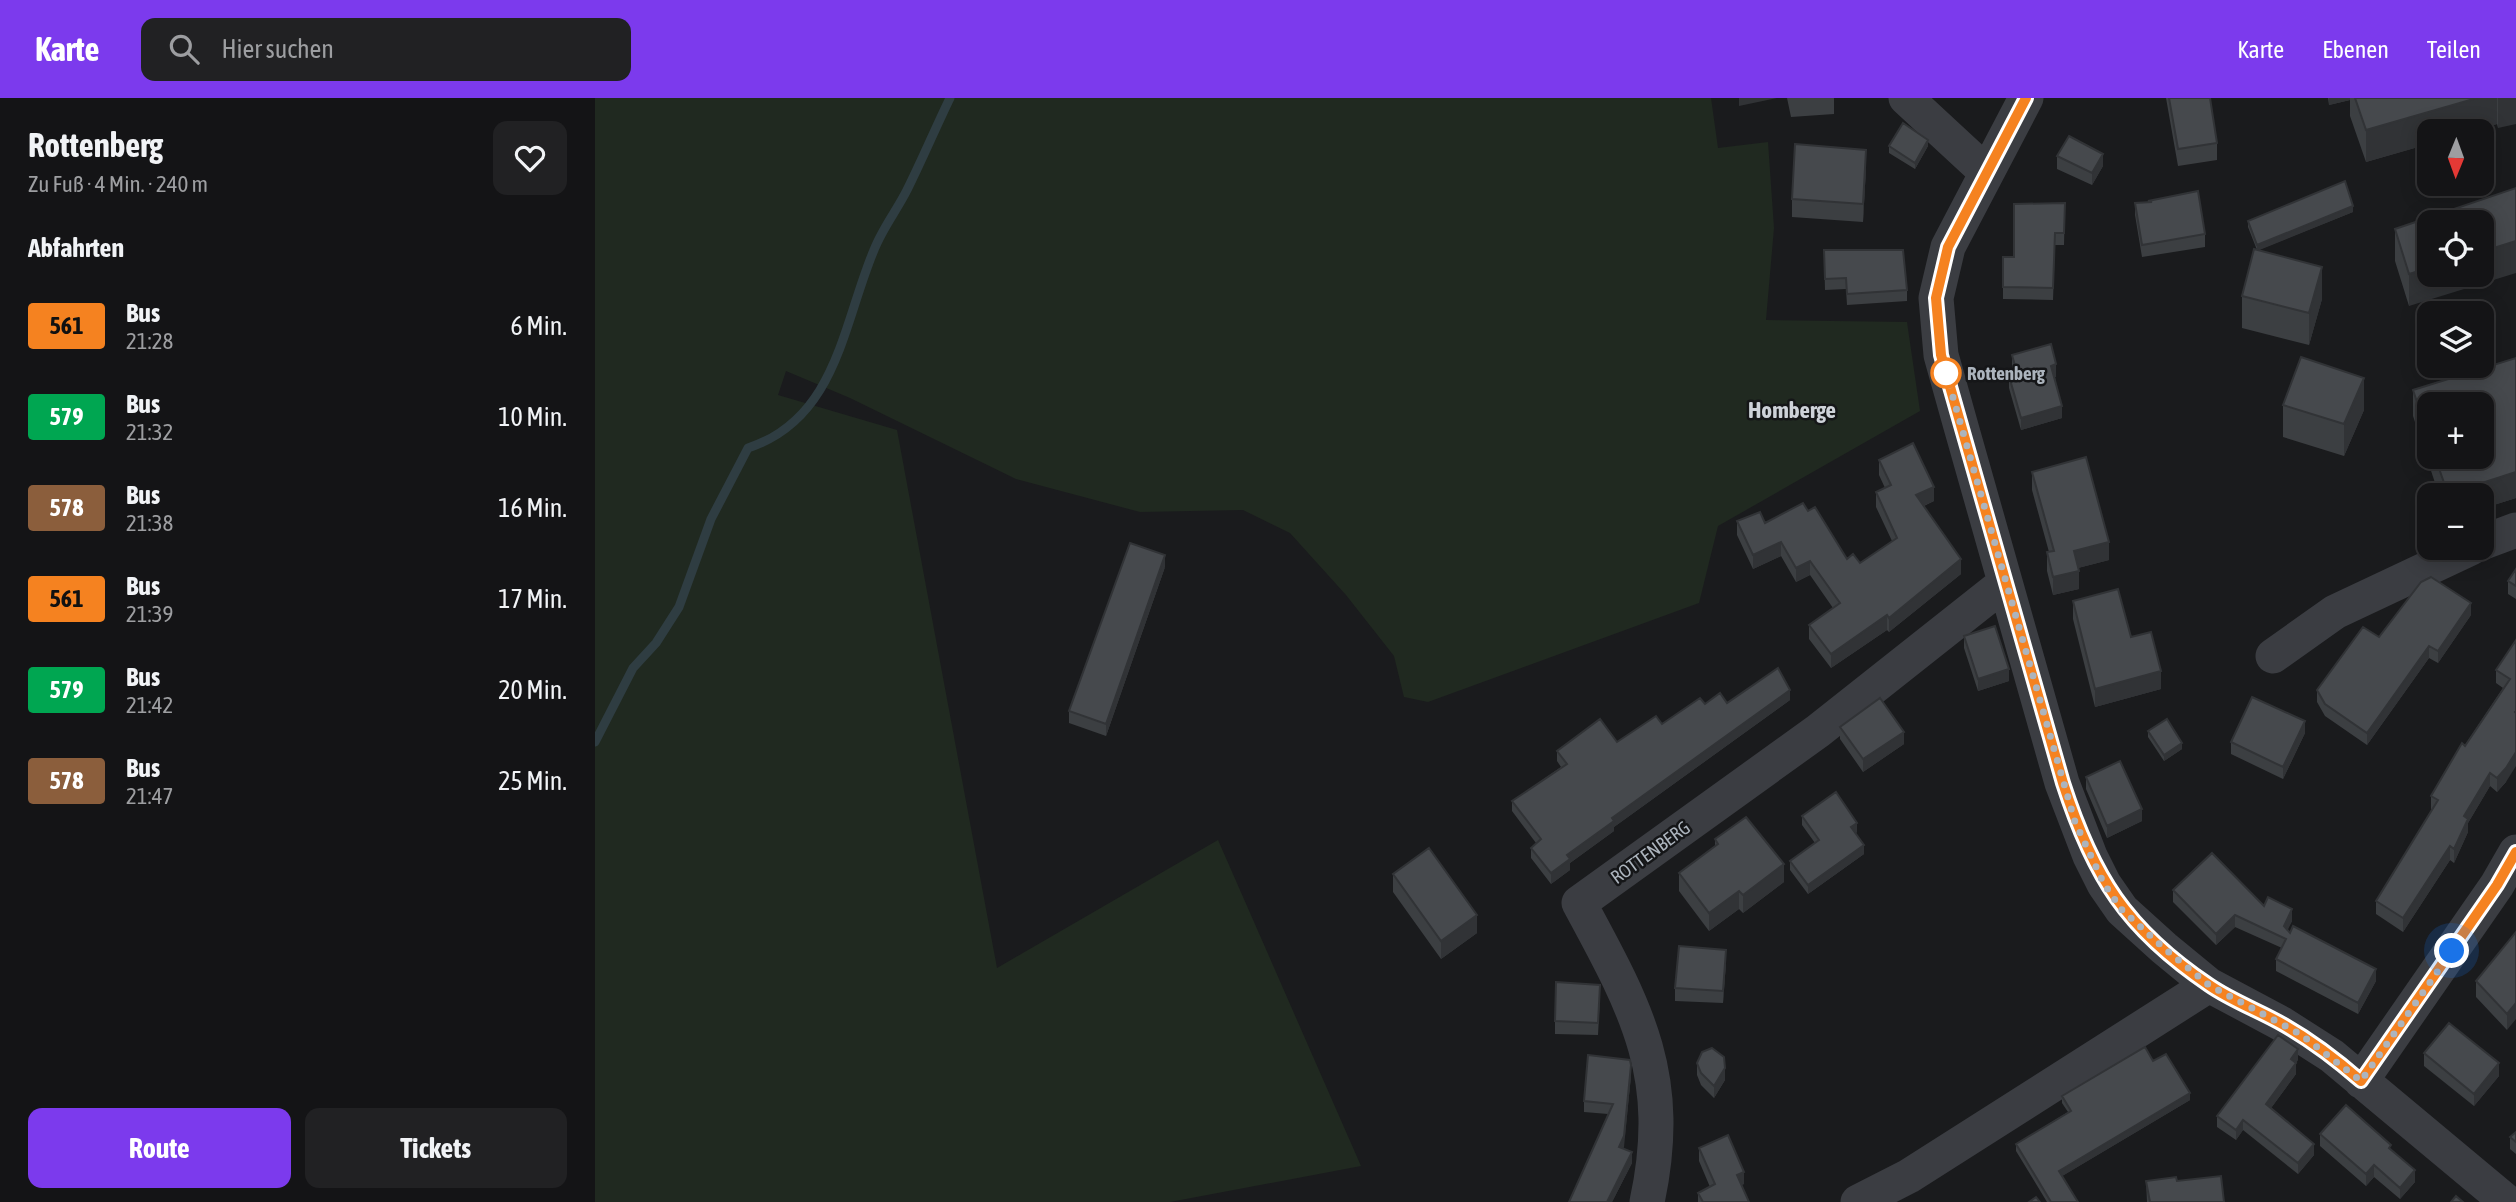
<!DOCTYPE html>
<html lang="de">
<meta charset="utf-8">
<style>
:root{--surface:#141416;--page:#212123;--text:#f1f3f6;--muted:#9d9ea1;--line:#333335;--accent:#7c3aed}
body{margin:0;font-family:"Asap Condensed",sans-serif;background:var(--page);color:var(--text);height:100vh;display:flex;flex-direction:column;font-size:26px;white-space:nowrap}
*{box-sizing:border-box;margin:0}
p{font-size:23px;color:var(--muted)}
.icon{flex:none;width:38px;height:38px;fill:none;stroke:currentColor;stroke-width:2;stroke-linecap:round;stroke-linejoin:round}
.map{position:relative;flex:1;overflow:hidden}
.panel{display:flex;flex-direction:column;background:var(--surface);width:595px}
.panel>*{flex:none}
.badge{padding:0 14px;border-radius:5px;font-size:24px;line-height:46px}
.needle{width:46px;rotate:181deg}
.controls{position:absolute;left:1822px;top:21px;display:grid;gap:14px}
.controls a{display:grid;place-items:center;width:77px;height:77px;border-radius:14px;background:var(--surface);box-shadow:0 4px 18px #0003,0 0 0 2px var(--line);font-size:35px}
.you{position:absolute;width:35px;height:35px;margin:-18px;border:5px solid #fff;border-radius:50%;background:#1a73e8;box-shadow:0 0 0 10px #1a73e833}
.map>.badge{position:absolute;translate:-50% -50%;box-shadow:0 0 0 4px #fff}
h2{padding:0 28px;font-size:26px;line-height:63px}
.round{display:grid;place-items:center;flex:none;width:74px;height:74px;border-radius:14px;background:var(--page)}
.head{display:flex;align-items:center;justify-content:space-between;height:119px;padding:0 28px}
h1{font-size:33px;font-weight:700;line-height:52px}
.primary-button{display:flex;gap:14px;margin-top:auto;padding:14px 28px}
.primary-button a{flex:1;height:80px;border-radius:14px;background:var(--accent);color:#fff;font-size:28px;font-weight:700;line-height:80px;text-align:center}
.primary-button a+a{background:var(--page);color:var(--text)}
ul{padding:0;list-style:none}
li{display:flex;align-items:center;gap:21px;height:91px;padding:0 28px}
li div{flex:1}
li b{display:block;font-size:26px}
li em{font-style:normal}
li .badge{min-width:77px;font-weight:700;text-align:center}
header{display:flex;align-items:center;gap:42px;box-sizing:border-box;height:98px;padding:0 35px;background:var(--accent);color:#fff}
header strong{font-size:33px}
nav{display:flex;gap:38px;margin-inline-start:auto;font-size:24px}
.search{width:490px;height:63px;background:var(--page);display:flex;align-items:center;gap:18px;box-sizing:border-box;padding:0 24px;border-radius:14px;color:var(--muted);font-size:26px}
main{display:flex;flex:1;min-height:0}
.map>svg:first-child{display:block}
</style>
<header>
<strong>Karte</strong>
<div class="search"><svg class="icon" aria-label="search" viewBox="0 0 24 24"><circle cx="10" cy="10" r="6"/><path d="M15 15l6 6"/></svg>Hier suchen</div>
<nav><a>Karte</a><a>Ebenen</a><a>Teilen</a></nav>
</header>
<main>
<section class="panel">
<div class="head"><div><h1>Rottenberg</h1><p>Zu Fuß · 4 Min. · 240 m</p></div><a class="round"><svg class="icon" aria-label="heart" viewBox="0 0 24 24"><path d="M12 20l-8-8c-3-5 5-10 8-4 3-6 11-1 8 4z"/></svg></a></div>
<h2>Abfahrten</h2>
<ul>
<li><span class="badge" style="background:#f58220;color:#111">561</span><div><b>Bus</b><p>21:28</p></div><em>6 Min.</em></li>
<li><span class="badge" style="background:#00a651;color:#fff">579</span><div><b>Bus</b><p>21:32</p></div><em>10 Min.</em></li>
<li><span class="badge" style="background:#8b5e3c;color:#fff">578</span><div><b>Bus</b><p>21:38</p></div><em>16 Min.</em></li>
<li><span class="badge" style="background:#f58220;color:#111">561</span><div><b>Bus</b><p>21:39</p></div><em>17 Min.</em></li>
<li><span class="badge" style="background:#00a651;color:#fff">579</span><div><b>Bus</b><p>21:42</p></div><em>20 Min.</em></li>
<li><span class="badge" style="background:#8b5e3c;color:#fff">578</span><div><b>Bus</b><p>21:47</p></div><em>25 Min.</em></li>
</ul>
<div class="primary-button"><a>Route</a><a>Tickets</a></div>
</section>
<div class="map">
<svg width="1921" height="1104" viewBox="0 0 1921 1104">
<rect width="100%" height="100%" fill="#1a1b1d"/>
<path fill="#202920" d="M 0,0 L 1116,0 L 1123,50 L 1173,44 L 1179,130 L 1171,222 L 1312,224 L 1325,313 L 1123,428 L 1104,505 L 833,604 L 809,599 L 799,558 L 751,497 L 695,435 L 648,412 L 545,414 L 421,381 L 255,300 L 191,273 L 183,297 L 302,332 L 402,870 L 623,742 L 766,1068 L 575,1104 L 0,1104 Z"/>
<g fill="none" stroke-linecap="round" stroke-linejoin="round">
<path stroke="#2f3d42" stroke-width="9" d="M 0,644 L 38,570 L 61,545 L 84,509 L 116,421 L 153,350 C 242,321 248,225 279,152 C 287,131 302,112 312,92 C 327,62 340,31 355,0"/>
<path stroke="#3b3d42" stroke-width="35" d="M 1311,0 L 1391,74
M 1431,0 L 1353,149 L 1341,200 L 1346,257 L 1365,325 L 1467,685 L 1495,758 L 1509,786 L 1527,812 L 1569,850 L 1614,887 L 1687,926 L 1737,958 L 1912,1104
M 1886,445 L 1921,432
M 1678,558 L 1740,514 L 1876,450
M 1766,983 L 1902,787 L 1921,754
M 1052,1104 C 1079,978 1042,912 984,805 L 1223,633 L 1410,485
M 1263,1104 L 1314,1078 L 1614,887"/>
</g>
<path fill="#3c3f42" fill-rule="evenodd" d="M 1192,0 L 1239,0 L 1239,16 L 1196,19 Z
M 1571,0 L 1615,0 L 1622,45 L 1622,62 L 1583,68 Z
M 1733,0 L 1921,0 L 1903,30 L 1902,26 L 1771,64 L 1755,18 L 1755,2 L 1734,7 Z
M 1294,48 L 1333,48 L 1320,71 L 1294,55 Z
M 1462,58 L 1508,68 L 1497,87 L 1462,71 Z
M 1271,70 L 1268,124 L 1197,119 L 1197,101 Z
M 1921,90 L 1814,208 L 1800,163 L 1800,131 Z
M 1553,103 L 1610,136 L 1610,149 L 1547,159 L 1540,117 L 1540,105 L 1553,104 Z
M 1470,105 L 1469,147 L 1460,147 L 1458,202 L 1408,201 L 1408,159 L 1419,159 Z
M 1758,114 L 1663,152 L 1727,201 L 1714,247 L 1647,230 L 1647,198 L 1662,152 L 1653,129 L 1653,123 Z
M 1229,152 L 1312,192 L 1312,203 L 1252,207 L 1251,191 L 1230,192 Z
M 1417,257 L 1461,279 L 1460,279 L 1467,320 L 1426,332 L 1414,290 L 1414,278 L 1419,276 L 1417,269 Z
M 1921,260 L 1921,400 L 1886,411 L 1886,397 L 1844,397 L 1818,318 L 1818,292 ZM 1834,306 L 1886,359 L 1834,359 Z
M 1688,307 L 1769,312 L 1749,358 L 1688,339 Z
M 1284,362 L 1339,403 L 1329,408 L 1366,476 L 1294,534 L 1292,532 L 1236,570 L 1214,541 L 1214,527 L 1238,510 L 1215,477 L 1201,484 L 1186,458 L 1158,471 L 1142,437 L 1142,423 L 1170,425 L 1213,413 L 1252,461 L 1265,465 L 1297,443 L 1281,409 L 1281,394 L 1290,390 L 1284,377 Z
M 1437,374 L 1514,462 L 1483,470 L 1484,491 L 1458,497 L 1452,473 L 1452,454 L 1454,454 L 1437,392 Z
M 570,469 L 511,638 L 474,625 L 474,613 Z
M 1921,471 L 1921,501 L 1913,496 L 1913,483 Z
M 1478,503 L 1536,539 L 1566,591 L 1500,609 L 1478,521 Z
M 1876,517 L 1843,565 L 1834,560 L 1772,647 L 1730,618 L 1722,604 L 1722,592 L 1784,539 Z
M 1369,538 L 1414,583 L 1383,593 L 1369,550 Z
M 1921,542 L 1911,684 L 1902,694 L 1895,688 L 1873,725 L 1873,734 L 1859,765 L 1855,762 L 1808,834 L 1781,816 L 1781,803 L 1837,712 L 1836,711 L 1836,698 L 1908,590 L 1901,585 L 1901,572 Z
M 1195,602 L 1019,729 L 1019,733 L 975,765 L 975,772 L 956,786 L 936,760 L 936,750 L 941,745 L 917,713 L 917,703 L 966,669 L 962,663 L 962,653 L 1022,644 L 1067,626 L 1110,606 Z
M 1245,629 L 1309,646 L 1268,674 L 1245,641 Z
M 1553,633 L 1587,651 L 1569,663 L 1553,639 Z
M 1710,635 L 1688,681 L 1636,656 L 1636,644 Z
M 1491,679 L 1547,723 L 1512,740 L 1491,691 Z
M 1207,718 L 1262,734 L 1261,735 L 1269,756 L 1213,796 L 1195,772 L 1195,763 L 1220,745 L 1207,727 Z
M 1120,741 L 1189,784 L 1148,815 L 1144,811 L 1114,833 L 1084,793 L 1084,775 L 1120,748 Z
M 798,776 L 882,835 L 846,861 L 798,794 Z
M 1578,792 L 1669,808 L 1697,823 L 1692,832 L 1695,835 L 1781,883 L 1763,916 L 1681,873 L 1681,861 L 1687,850 L 1640,829 L 1621,847 L 1578,804 Z
M 1921,834 L 1912,932 L 1881,899 L 1881,883 Z
M 1131,864 L 1128,905 L 1080,903 L 1080,890 Z
M 1005,899 L 1003,937 L 960,936 L 960,923 Z
M 1829,955 L 1904,978 L 1879,1008 L 1829,968 Z
M 1703,962 L 1701,965 L 1701,976 L 1676,1010 L 1719,1057 L 1703,1076 L 1648,1032 L 1641,1042 L 1622,1029 L 1622,1018 Z
M 1558,963 L 1595,1002 L 1467,1078 L 1483,1104 L 1452,1104 L 1421,1053 L 1421,1046 L 1473,1014 L 1467,1005 L 1467,998 Z
M 1102,965 L 1130,982 L 1119,1000 L 1106,987 L 1102,977 Z
M 1036,978 L 1028,1051 L 1037,1065 L 1017,1104 L 974,1104 L 1013,1016 L 989,1014 L 989,1003 Z
M 1921,1034 L 1921,1056 L 1915,1051 L 1915,1039 Z
M 1725,1036 L 1796,1053 L 1820,1084 L 1805,1101 L 1779,1079 L 1771,1088 L 1725,1048 Z
M 1104,1050 L 1149,1086 L 1146,1087 L 1154,1104 L 1103,1104 L 1103,1095 L 1115,1089 L 1104,1063 Z
M 1551,1083 L 1582,1083 L 1629,1104 L 1552,1104 Z"/>
<path fill="#313336" d="M 1144,0 L 1182,0 L 1144,8 Z
M 1734,0 L 1755,0 L 1755,2 L 1734,7 Z
M 1882,0 L 1902,0 L 1902,26 L 1878,33 L 1834,33 L 1834,46 L 1771,64 L 1771,32 Z
M 1903,0 L 1921,0 L 1921,26 L 1903,30 Z
M 1333,42 L 1333,48 L 1320,71 L 1320,65 Z
M 1271,52 L 1271,70 L 1268,124 L 1268,106 Z
M 1508,56 L 1508,68 L 1497,87 L 1497,75 Z
M 1758,108 L 1758,114 L 1662,153 L 1662,147 Z
M 1921,143 L 1921,175 L 1814,208 L 1814,176 L 1834,170 L 1834,177 L 1886,177 L 1886,154 Z
M 1727,169 L 1727,201 L 1714,247 L 1714,215 Z
M 1461,266 L 1461,279 L 1456,280 L 1456,268 Z
M 1769,280 L 1769,312 L 1749,358 L 1749,326 Z
M 1467,308 L 1467,320 L 1426,332 L 1426,320 Z
M 1921,374 L 1921,400 L 1886,411 L 1886,397 L 1853,397 L 1853,396 Z
M 1339,389 L 1339,403 L 1321,411 L 1321,397 Z
M 1186,444 L 1186,458 L 1158,471 L 1158,457 Z
M 1514,444 L 1514,462 L 1479,471 L 1479,453 Z
M 570,457 L 570,469 L 511,638 L 511,626 Z
M 1366,461 L 1366,476 L 1294,534 L 1294,520 Z
M 1215,463 L 1215,477 L 1201,484 L 1201,470 Z
M 1484,473 L 1484,491 L 1458,497 L 1458,479 Z
M 1876,505 L 1876,517 L 1843,565 L 1843,553 Z
M 1292,517 L 1292,532 L 1236,570 L 1236,556 Z
M 1834,548 L 1834,560 L 1772,647 L 1772,635 Z
M 1414,571 L 1414,583 L 1383,593 L 1383,581 Z
M 1566,573 L 1566,591 L 1500,609 L 1500,591 Z
M 1195,592 L 1195,602 L 1019,729 L 1019,733 L 975,765 L 975,772 L 956,786 L 956,775 L 972,757 L 1017,720 Z
M 1710,623 L 1710,635 L 1688,681 L 1688,669 Z
M 1309,634 L 1309,646 L 1268,674 L 1268,661 Z
M 1587,645 L 1587,651 L 1569,663 L 1569,657 Z
M 1921,654 L 1921,668 L 1911,684 L 1902,694 L 1902,680 Z
M 1895,675 L 1895,688 L 1873,725 L 1873,734 L 1859,765 L 1859,751 L 1869,718 Z
M 1547,711 L 1547,723 L 1512,740 L 1512,728 Z
M 1262,725 L 1262,734 L 1256,738 L 1256,729 Z
M 1269,747 L 1269,756 L 1213,796 L 1213,787 Z
M 1855,748 L 1855,762 L 1808,834 L 1808,820 Z
M 1189,766 L 1189,784 L 1148,815 L 1148,797 Z
M 1144,793 L 1144,811 L 1114,833 L 1114,815 Z
M 1697,811 L 1697,823 L 1689,840 L 1689,828 Z
M 882,817 L 882,835 L 846,861 L 846,843 Z
M 1640,817 L 1640,829 L 1621,847 L 1621,836 Z
M 1131,852 L 1131,864 L 1128,905 L 1128,893 Z
M 1781,871 L 1781,883 L 1763,916 L 1763,905 Z
M 1921,905 L 1921,921 L 1912,932 L 1912,916 Z
M 1703,951 L 1703,962 L 1696,972 L 1696,961 Z
M 1701,965 L 1701,976 L 1671,1017 L 1671,1006 Z
M 1904,965 L 1904,978 L 1879,1008 L 1879,996 Z
M 1036,967 L 1036,978 L 1029,1049 L 1024,1060 L 1024,1049 Z
M 1130,970 L 1130,982 L 1119,1000 L 1119,988 Z
M 1595,995 L 1595,1002 L 1464,1080 L 1464,1073 Z
M 1648,1022 L 1648,1032 L 1641,1042 L 1641,1032 Z
M 1719,1046 L 1719,1057 L 1703,1076 L 1703,1065 Z
M 1037,1054 L 1037,1065 L 1017,1104 L 1012,1104 Z
M 1779,1067 L 1779,1079 L 1771,1088 L 1771,1076 Z
M 1820,1072 L 1820,1084 L 1805,1101 L 1805,1090 Z
M 1149,1074 L 1149,1086 L 1142,1089 L 1142,1077 Z"/>
<path fill="#46494d" stroke="#313336" stroke-width="2" d="M 1574,0 L 1615,0 L 1622,45 L 1583,51 Z
M 1760,0 L 1882,0 L 1771,32 Z
M 1308,25 L 1333,42 L 1320,65 L 1294,48 Z
M 1474,38 L 1508,56 L 1497,75 L 1462,58 Z
M 1200,46 L 1271,52 L 1268,106 L 1197,101 Z
M 1750,83 L 1758,108 L 1662,147 L 1653,123 Z
M 1921,90 L 1921,143 L 1886,154 L 1886,124 L 1834,124 L 1834,170 L 1814,176 L 1800,131 Z
M 1603,93 L 1610,136 L 1547,147 L 1540,105 L 1557,104 L 1553,103 Z
M 1470,105 L 1469,135 L 1460,135 L 1458,190 L 1408,189 L 1408,159 L 1419,159 L 1419,106 Z
M 1659,151 L 1727,169 L 1714,215 L 1647,198 Z
M 1229,152 L 1308,152 L 1312,192 L 1252,196 L 1251,180 L 1230,181 Z
M 1456,246 L 1461,266 L 1456,268 L 1467,308 L 1426,320 L 1414,278 L 1422,275 L 1417,257 Z
M 1706,259 L 1769,280 L 1749,326 L 1688,307 Z
M 1921,260 L 1921,374 L 1853,396 L 1840,359 L 1886,359 L 1886,306 L 1834,306 L 1834,340 L 1818,292 Z
M 1318,345 L 1339,389 L 1321,397 L 1366,461 L 1294,520 L 1292,517 L 1236,556 L 1214,527 L 1245,505 L 1215,463 L 1201,470 L 1186,444 L 1158,457 L 1142,423 L 1165,414 L 1170,425 L 1208,405 L 1213,413 L 1220,409 L 1252,461 L 1258,456 L 1265,465 L 1302,440 L 1281,394 L 1296,387 L 1284,362 Z
M 1491,359 L 1514,444 L 1479,453 L 1484,473 L 1458,479 L 1452,454 L 1459,453 L 1437,374 Z
M 535,445 L 570,457 L 511,626 L 474,613 Z
M 1921,471 L 1921,488 L 1913,483 Z
M 1836,479 L 1876,505 L 1843,553 L 1834,548 L 1772,635 L 1730,606 L 1722,592 L 1768,529 L 1784,539 L 1826,484 Z
M 1523,491 L 1536,539 L 1556,534 L 1566,573 L 1500,591 L 1478,503 Z
M 1400,528 L 1414,571 L 1383,581 L 1369,538 Z
M 1921,542 L 1921,613 L 1920,614 L 1921,615 L 1921,654 L 1911,670 L 1902,680 L 1895,675 L 1869,718 L 1873,721 L 1859,751 L 1855,748 L 1808,820 L 1781,803 L 1843,702 L 1836,698 L 1867,645 L 1870,648 L 1915,581 L 1901,572 Z
M 1183,570 L 1195,592 L 1017,720 L 1019,723 L 972,757 L 975,761 L 956,775 L 936,750 L 946,741 L 917,703 L 972,666 L 962,653 L 1005,621 L 1022,644 L 1061,618 L 1067,626 L 1105,600 L 1110,606 L 1125,595 L 1132,605 Z
M 1657,599 L 1710,623 L 1688,669 L 1636,644 Z
M 1285,600 L 1309,634 L 1268,661 L 1245,629 Z
M 1572,621 L 1587,645 L 1569,657 L 1553,633 Z
M 1525,663 L 1547,711 L 1512,728 L 1491,679 Z
M 1241,694 L 1262,725 L 1256,729 L 1269,747 L 1213,787 L 1195,763 L 1224,742 L 1207,718 Z
M 1151,719 L 1189,766 L 1148,797 L 1144,793 L 1114,815 L 1084,775 L 1123,746 L 1120,741 Z
M 834,750 L 882,817 L 846,843 L 798,776 Z
M 1617,755 L 1669,808 L 1673,799 L 1697,811 L 1689,828 L 1695,835 L 1698,828 L 1781,871 L 1763,905 L 1681,861 L 1691,841 L 1640,817 L 1621,836 L 1578,792 Z
M 1921,834 L 1921,905 L 1912,916 L 1881,883 Z
M 1084,848 L 1131,852 L 1128,893 L 1080,890 Z
M 961,884 L 1005,887 L 1003,925 L 960,923 Z
M 1854,925 L 1904,965 L 1879,996 L 1829,955 Z
M 1683,937 L 1703,951 L 1696,961 L 1701,965 L 1671,1006 L 1719,1046 L 1703,1065 L 1648,1022 L 1641,1032 L 1622,1018 Z
M 1550,949 L 1558,963 L 1571,956 L 1595,995 L 1464,1073 L 1483,1104 L 1456,1104 L 1421,1046 L 1476,1013 L 1467,998 Z
M 1117,950 L 1129,959 L 1130,970 L 1119,988 L 1106,975 L 1102,965 L 1107,954 Z
M 993,957 L 1035,962 L 1036,967 L 1029,1038 L 1024,1049 L 1037,1054 L 1012,1104 L 974,1104 L 1018,1006 L 989,1003 Z
M 1751,1007 L 1796,1047 L 1794,1050 L 1820,1072 L 1805,1090 L 1779,1067 L 1771,1076 L 1725,1036 Z
M 1921,1034 L 1921,1044 L 1915,1039 Z
M 1133,1037 L 1149,1074 L 1142,1077 L 1154,1104 L 1108,1104 L 1103,1095 L 1120,1086 L 1104,1050 Z
M 1626,1078 L 1629,1104 L 1555,1104 L 1551,1083 L 1581,1079 L 1582,1083 Z
M 1861,1098 L 1868,1104 L 1856,1104 Z
M 1441,1099 L 1445,1104 L 1434,1104 Z"/>
<g fill="none" stroke-linecap="round" stroke-linejoin="round">
<defs>
<path id="line" d="M 1431,0 L 1353,149 L 1341,200 L 1346,257 L 1468,685 C 1498,778 1531,831 1614,887 C 1637,903 1665,913 1689,927 C 1717,943 1742,962 1766,983 L 1902,787 L 1921,754"/>
</defs>
<use href="#line" stroke="#fff" stroke-width="16"/>
<use href="#line" stroke="#f58220" stroke-width="10"/>
<path stroke="#acb4bd" stroke-width="7" stroke-dasharray="0 12.6" d="M 1351,275 L 1480,724 L 1509,786 L 1527,812 L 1569,850 L 1614,887 L 1705,936 L 1766,983 L 1857,853"/>
</g>
<circle fill="#fff" stroke="#f58220" stroke-width="3.5" cx="1351" cy="275" r="14"/>
<g text-anchor="middle" dominant-baseline="central" stroke-width="5" stroke-linejoin="round" paint-order="stroke">
<g font-size="19" font-weight="bold" fill="#acb4bd" stroke="#151618" text-anchor="start">
<text x="1372" y="275">Rottenberg</text>
</g>
<g font-size="19" fill="#acb4bd" stroke="#151618">
<text transform="translate(1055 754) rotate(-36)">ROTTENBERG</text>
</g>
<g font-size="23" font-weight="bold" fill="#ced2d9" stroke="#151618">
<text x="1197" y="312">Homberge</text>
</g>
</g>
</svg>
<div class="controls">
<a><svg class="needle" viewBox="-14 -14 28 28"><path d="M0-13l5 13h-10z" fill="#e53935"/><path d="M0 13l5-13h-10z" fill="#9d9ea1"/></svg></a>
<a><svg class="icon" aria-label="locate" viewBox="0 0 24 24"><circle cx="12" cy="12" r="6"/><path d="M12 2v4M12 18v4M2 12h4M18 12h4"/></svg></a>
<a><svg class="icon" aria-label="layers" viewBox="0 0 24 24"><path d="M12 4l9 5-9 5-9-5zM3 14l9 5 9-5"/></svg></a>
<a>+</a>
<a>−</a>
</div>
<div class="you" style="left:1857px;top:853px"></div>
</div>
</main>
